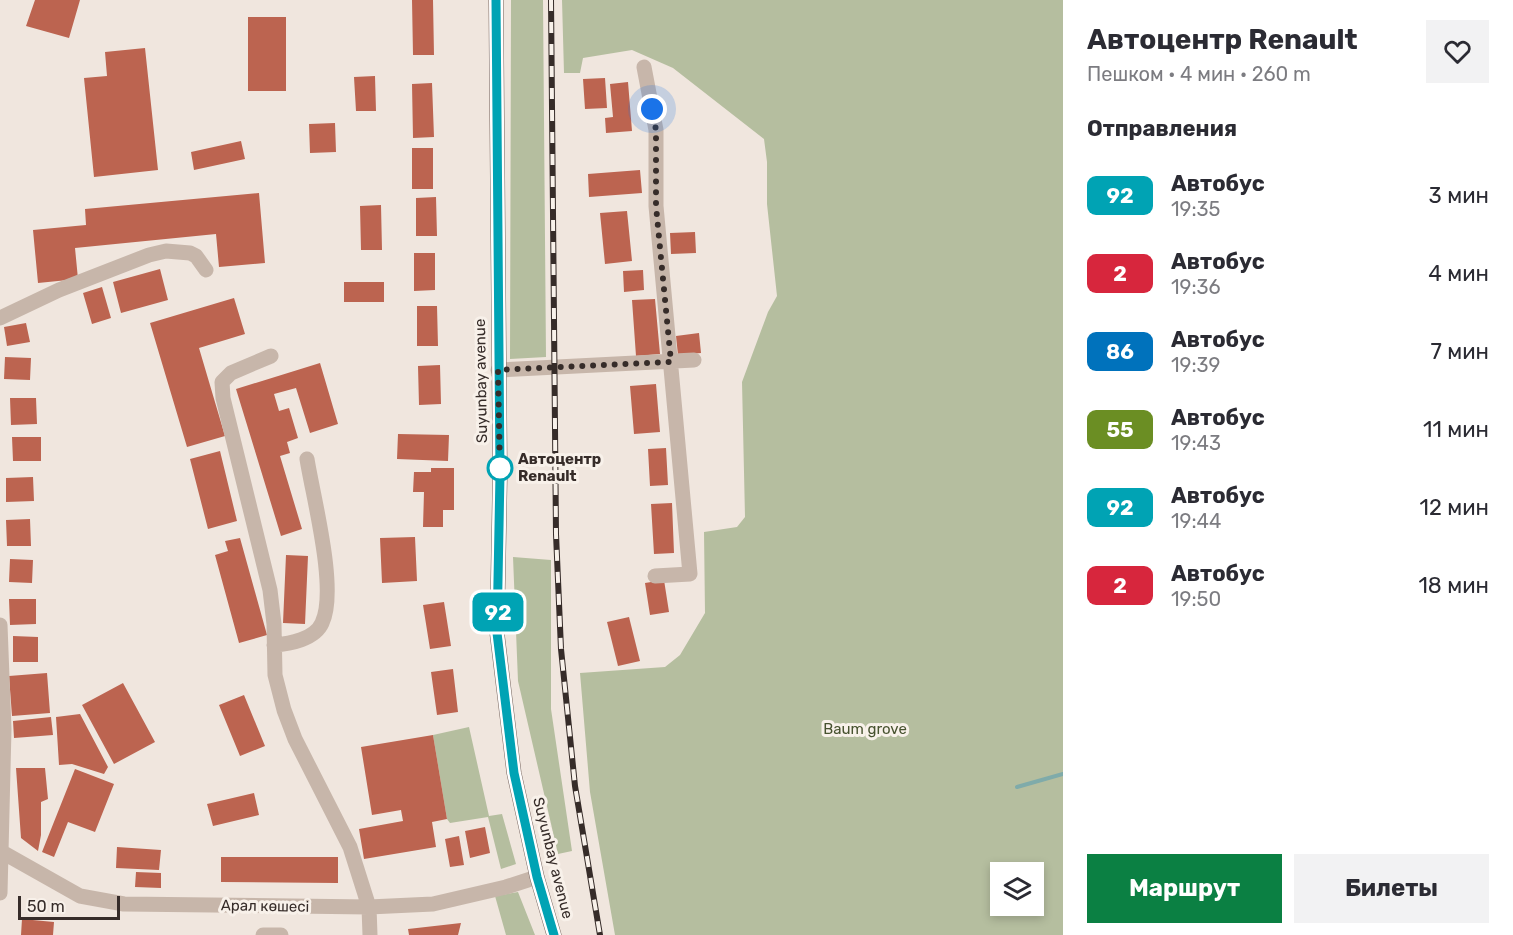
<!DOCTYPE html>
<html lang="ru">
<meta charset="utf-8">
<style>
:root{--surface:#fff;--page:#f2f2f3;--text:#2b2b33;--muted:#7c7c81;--accent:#0b8043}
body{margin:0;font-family:Rubik,sans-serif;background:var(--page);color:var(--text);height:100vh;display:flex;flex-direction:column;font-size:22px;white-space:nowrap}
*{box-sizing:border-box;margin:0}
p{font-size:20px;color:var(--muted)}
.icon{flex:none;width:33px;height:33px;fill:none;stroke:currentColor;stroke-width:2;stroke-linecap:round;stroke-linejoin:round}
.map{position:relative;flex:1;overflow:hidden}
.panel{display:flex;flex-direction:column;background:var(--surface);width:450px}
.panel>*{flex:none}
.badge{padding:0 12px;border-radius:9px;font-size:21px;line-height:39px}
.fabs{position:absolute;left:990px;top:862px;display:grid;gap:12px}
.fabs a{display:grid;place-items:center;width:54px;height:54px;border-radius:0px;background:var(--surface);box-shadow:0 3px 9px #0003;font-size:30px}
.scale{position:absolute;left:18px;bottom:15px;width:102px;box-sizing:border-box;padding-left:6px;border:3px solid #362c29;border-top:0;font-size:16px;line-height:21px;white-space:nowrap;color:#362c29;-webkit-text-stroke:4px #f8f1ea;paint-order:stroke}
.you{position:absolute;width:30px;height:30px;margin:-15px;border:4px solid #fff;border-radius:50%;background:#1a73e8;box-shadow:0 0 0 9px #1a73e833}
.map>.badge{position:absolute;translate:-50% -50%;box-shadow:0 0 0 3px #fff}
h2{padding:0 24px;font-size:22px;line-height:54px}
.round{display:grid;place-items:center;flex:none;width:63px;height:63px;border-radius:0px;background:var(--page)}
.summary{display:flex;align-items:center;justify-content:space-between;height:102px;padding:0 24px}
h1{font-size:28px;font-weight:700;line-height:45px}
.action{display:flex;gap:12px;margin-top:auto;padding:12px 24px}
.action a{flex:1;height:69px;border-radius:0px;background:var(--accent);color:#fff;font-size:24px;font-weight:700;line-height:69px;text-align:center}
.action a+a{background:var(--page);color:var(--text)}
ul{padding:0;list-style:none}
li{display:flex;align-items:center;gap:18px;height:78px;padding:0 24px}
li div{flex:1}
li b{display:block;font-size:22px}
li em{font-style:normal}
li .badge{min-width:66px;font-weight:700;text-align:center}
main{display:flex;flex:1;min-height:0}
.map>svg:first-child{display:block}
</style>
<main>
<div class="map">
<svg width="1063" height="935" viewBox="0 0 1063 935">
<rect width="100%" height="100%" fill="#f0e6de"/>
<path fill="#b5be9f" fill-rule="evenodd" d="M 511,0 L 543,0 L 546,357 L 510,359 Z
M 562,0 L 1063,0 L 1063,935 L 615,935 L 590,792 L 580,673 L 665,667 L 680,655 L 705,613 L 704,532 L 737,527 L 745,517 L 742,382 L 768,312 L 777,296 L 767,204 L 767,162 L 764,139 L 673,68 L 632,50 L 583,58 L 580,73 L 564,73 ZM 1000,873 L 1034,873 L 1034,906 L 1000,906 Z
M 513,557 L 551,560 L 551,709 L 572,851 L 558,854 L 518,681 Z
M 469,727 L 489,816 L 502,814 L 516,864 L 501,869 L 488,817 L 450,823 L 447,819 L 433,735 Z
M 518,892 L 535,935 L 506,935 L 495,896 Z"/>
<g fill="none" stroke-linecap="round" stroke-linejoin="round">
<path stroke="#7fabaa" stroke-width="4" d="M 1017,787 L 1063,774"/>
</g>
<path fill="#bc6450" d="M 35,0 L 80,0 L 69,38 L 26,26 Z
M 412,0 L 433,0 L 434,55 L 413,55 Z
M 248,17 L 286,17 L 286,91 L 248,91 Z
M 145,48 L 158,170 L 94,177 L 84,78 L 107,76 L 105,52 Z
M 375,76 L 376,111 L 356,111 L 354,77 Z
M 605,78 L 607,108 L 585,109 L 583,79 Z
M 628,82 L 632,131 L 606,133 L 605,118 L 613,117 L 610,84 Z
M 432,83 L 434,137 L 413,138 L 412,84 Z
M 335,123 L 336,152 L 310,153 L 309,124 Z
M 241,141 L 245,159 L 194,170 L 191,152 Z
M 412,148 L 433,148 L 433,189 L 412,189 Z
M 640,170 L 642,193 L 589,197 L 588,174 Z
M 259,193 L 265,263 L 219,267 L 216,234 L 75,248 L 78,279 L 38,283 L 33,230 L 86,225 L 85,209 Z
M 436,197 L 437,236 L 416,236 L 416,198 Z
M 381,205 L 382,250 L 361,250 L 360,206 Z
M 627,211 L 632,261 L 605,264 L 600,213 Z
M 695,232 L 696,253 L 671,254 L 670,233 Z
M 414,253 L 435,253 L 435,290 L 414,291 Z
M 160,269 L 168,300 L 121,313 L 113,282 Z
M 643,270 L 644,290 L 624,292 L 623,271 Z
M 344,282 L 384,282 L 384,302 L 344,302 Z
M 102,287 L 111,318 L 92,324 L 83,293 Z
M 234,298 L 245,334 L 199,348 L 225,436 L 187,447 L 150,323 Z
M 655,299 L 660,354 L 636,356 L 632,300 Z
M 417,306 L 437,306 L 438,346 L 417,346 Z
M 26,323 L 30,342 L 7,346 L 4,327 Z
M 699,333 L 701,353 L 678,355 L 676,336 Z
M 5,357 L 31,358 L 30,380 L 4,379 Z
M 320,363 L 338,424 L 310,433 L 296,388 L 274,394 L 279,411 L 289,408 L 298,438 L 287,442 L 290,453 L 280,456 L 302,529 L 281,536 L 236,389 Z
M 440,365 L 441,404 L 419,405 L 418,366 Z
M 656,384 L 660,432 L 634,434 L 630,386 Z
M 10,398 L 36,398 L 37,424 L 11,425 Z
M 398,434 L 449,435 L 448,461 L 397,459 Z
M 12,437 L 41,437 L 41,461 L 13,461 Z
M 666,448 L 668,485 L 650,486 L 648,449 Z
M 220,451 L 237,521 L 208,529 L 190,459 Z
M 431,468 L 454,468 L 454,510 L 443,510 L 443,527 L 423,527 L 424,492 L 413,492 L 414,472 L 431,472 Z
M 33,477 L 34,501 L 6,502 L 6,478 Z
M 672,503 L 674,553 L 654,554 L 651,504 Z
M 30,519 L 31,546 L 7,546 L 6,520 Z
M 415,537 L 417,581 L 382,583 L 380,538 Z
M 240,538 L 267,635 L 239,643 L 215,555 L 228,551 L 225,541 Z
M 286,555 L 308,556 L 305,624 L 283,623 Z
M 10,559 L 33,560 L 32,583 L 9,582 Z
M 664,580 L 669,612 L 650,615 L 645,583 Z
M 9,599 L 36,599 L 36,624 L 10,625 Z
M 444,602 L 451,646 L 430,649 L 423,605 Z
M 629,617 L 640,661 L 618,666 L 607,622 Z
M 13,636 L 38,637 L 38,662 L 13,662 Z
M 453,669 L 458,712 L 437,715 L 431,672 Z
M 47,673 L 50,713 L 12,716 L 9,676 Z
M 123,683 L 155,742 L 114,764 L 82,705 Z
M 244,695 L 265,746 L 240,756 L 219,705 Z
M 80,714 L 108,767 L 104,774 L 72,764 L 59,765 L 56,717 Z
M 51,717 L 53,735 L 14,738 L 13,721 Z
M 433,735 L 447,819 L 432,822 L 436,847 L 364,859 L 359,829 L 403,821 L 401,810 L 372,815 L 361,747 Z
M 16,768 L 45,768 L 48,799 L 41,802 L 41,835 L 38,851 L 21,838 Z
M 75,769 L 114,784 L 95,832 L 68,822 L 54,857 L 42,852 Z
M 254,793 L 259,815 L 213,826 L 207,804 Z
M 485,827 L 490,853 L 470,858 L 465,831 Z
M 459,836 L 464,865 L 450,867 L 445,839 Z
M 117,847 L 161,850 L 159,870 L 116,868 Z
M 221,857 L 338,857 L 338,883 L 221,882 Z
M 136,872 L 161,873 L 161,888 L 135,887 Z
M 22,919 L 54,922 L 53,935 L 21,935 Z
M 461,923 L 458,935 L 409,935 L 408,929 Z"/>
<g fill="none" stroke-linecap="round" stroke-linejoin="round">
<path stroke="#c7b6aa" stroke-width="15" d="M 644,67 L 656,130 L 656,206 L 690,574 L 655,576
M 0,318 L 59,290 L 149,255 L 166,251 L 190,253 L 196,256 L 206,270
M 271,356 L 231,373 L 222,382 L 223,398 L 270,590 L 274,624 L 275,675 L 284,710 L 295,739 L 350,847 L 369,907 L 370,935
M 498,370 L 694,360
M 0,625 L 4,729 L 0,893
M 274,645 C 290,644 315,639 322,623 C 338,590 313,497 307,459
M 2,852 L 80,896 L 124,904 L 369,907 L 433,904 L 506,887 L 537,877
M 263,935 L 281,935"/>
<path stroke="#76635c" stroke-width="15" d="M 496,0 L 500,474 L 497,633 L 514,773 L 537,877 L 554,935"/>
<defs>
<path id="rail" d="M 551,0 L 556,534 L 561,649 L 575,786 L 600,935"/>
</defs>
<use href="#rail" stroke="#362c29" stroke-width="6"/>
<use href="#rail" stroke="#f8f1ea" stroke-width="4" stroke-dasharray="11" stroke-linecap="butt"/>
</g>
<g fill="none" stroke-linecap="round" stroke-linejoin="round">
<defs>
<path id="line" d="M 496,0 L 500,474 L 497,633 L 514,773 L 537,877 L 554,935"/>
</defs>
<use href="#line" stroke="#fff" stroke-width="14"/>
<use href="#line" stroke="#00a3b4" stroke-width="9"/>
<path stroke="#362c29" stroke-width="6" stroke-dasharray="0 10.8" d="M 500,468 L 500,474 L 498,370 L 671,362 L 656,206 L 656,130 L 652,109"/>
</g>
<circle fill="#fff" stroke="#00a3b4" stroke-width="3" cx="500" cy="468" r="12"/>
<g text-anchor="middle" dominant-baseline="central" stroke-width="6" stroke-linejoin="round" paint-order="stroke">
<g font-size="15" fill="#362c29" stroke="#f8f1ea">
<text transform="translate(481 381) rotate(-91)">Suyunbay avenue</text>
<text transform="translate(553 858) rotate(76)">Suyunbay avenue</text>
<text transform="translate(265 906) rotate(1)">Арал көшесі</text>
</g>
<g font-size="15" font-weight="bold" fill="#362c29" stroke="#f8f1ea" text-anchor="start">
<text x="518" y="459">Автоцентр<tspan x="518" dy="17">Renault</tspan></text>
</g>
<g font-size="15" fill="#47522f" stroke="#f8f1ea">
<text x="865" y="729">Baum grove</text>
</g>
</g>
</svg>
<div class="fabs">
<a><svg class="icon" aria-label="layers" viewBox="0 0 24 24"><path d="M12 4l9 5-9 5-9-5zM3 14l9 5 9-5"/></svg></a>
</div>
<div class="scale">50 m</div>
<div class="you" style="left:652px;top:109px"></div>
<b class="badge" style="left:498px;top:612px;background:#00a3b4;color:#fff">92</b>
</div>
<section class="panel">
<div class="summary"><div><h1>Автоцентр Renault</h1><p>Пешком · 4 мин · 260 m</p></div><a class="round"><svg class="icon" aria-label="heart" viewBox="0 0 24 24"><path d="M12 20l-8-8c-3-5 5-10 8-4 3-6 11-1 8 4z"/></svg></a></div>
<h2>Отправления</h2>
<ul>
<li><span class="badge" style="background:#00a3b4;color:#fff">92</span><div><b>Автобус</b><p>19:35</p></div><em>3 мин</em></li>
<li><span class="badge" style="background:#d7263d;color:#fff">2</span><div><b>Автобус</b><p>19:36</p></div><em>4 мин</em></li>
<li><span class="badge" style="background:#0072bc;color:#fff">86</span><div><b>Автобус</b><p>19:39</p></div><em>7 мин</em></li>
<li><span class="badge" style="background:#6b8e23;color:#fff">55</span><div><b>Автобус</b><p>19:43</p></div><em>11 мин</em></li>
<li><span class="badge" style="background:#00a3b4;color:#fff">92</span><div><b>Автобус</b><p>19:44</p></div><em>12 мин</em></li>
<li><span class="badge" style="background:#d7263d;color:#fff">2</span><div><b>Автобус</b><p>19:50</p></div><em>18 мин</em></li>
</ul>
<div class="action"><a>Маршрут</a><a>Билеты</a></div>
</section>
</main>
